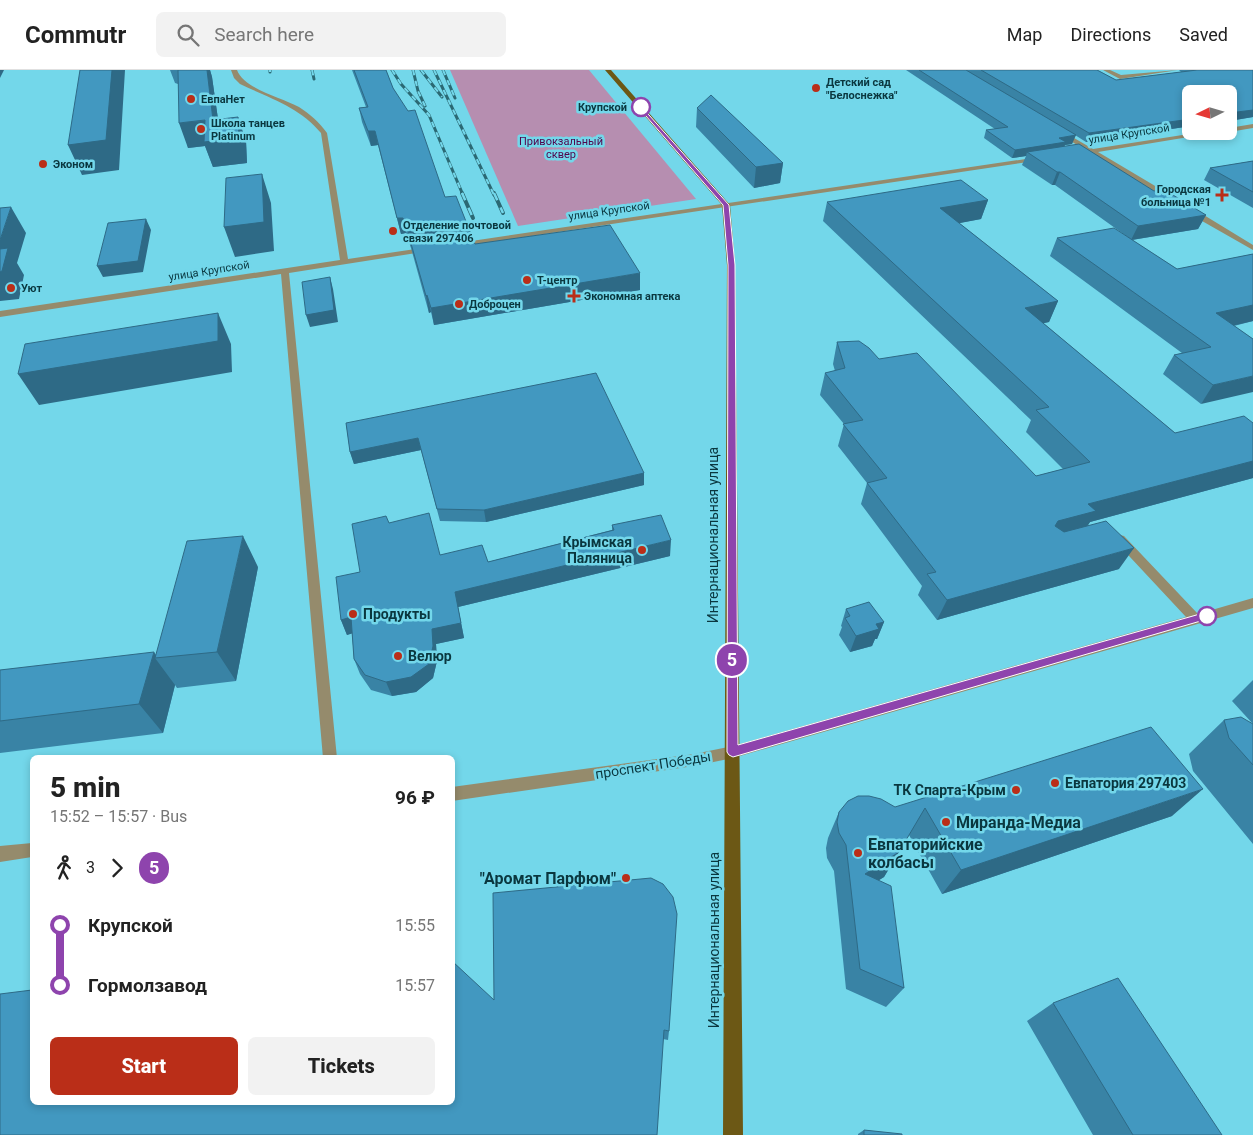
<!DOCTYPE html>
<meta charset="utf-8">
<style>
:root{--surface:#fff;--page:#f2f2f2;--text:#222;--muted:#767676;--line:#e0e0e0;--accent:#ba2e18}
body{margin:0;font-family:Roboto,sans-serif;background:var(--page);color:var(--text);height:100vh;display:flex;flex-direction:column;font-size:19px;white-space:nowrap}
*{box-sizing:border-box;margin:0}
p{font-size:16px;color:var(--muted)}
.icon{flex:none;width:28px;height:28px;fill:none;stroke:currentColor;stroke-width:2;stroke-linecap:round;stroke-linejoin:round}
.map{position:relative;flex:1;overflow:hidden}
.side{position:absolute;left:30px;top:685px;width:425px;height:350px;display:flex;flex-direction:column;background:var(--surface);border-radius:8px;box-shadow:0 2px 8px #0003}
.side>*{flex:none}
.badge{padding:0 10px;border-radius:16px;font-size:18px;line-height:32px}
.needle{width:32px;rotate:265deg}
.tools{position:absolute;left:1182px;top:15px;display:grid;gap:10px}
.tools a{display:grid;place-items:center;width:55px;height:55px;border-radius:8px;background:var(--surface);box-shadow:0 2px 8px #0003;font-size:25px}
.map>.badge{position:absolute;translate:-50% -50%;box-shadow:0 0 0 2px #fff}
.legs{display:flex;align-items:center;gap:8px;height:55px;padding:0 20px;font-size:16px}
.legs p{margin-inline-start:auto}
.head{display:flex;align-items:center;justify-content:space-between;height:85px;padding:0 20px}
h1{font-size:28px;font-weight:800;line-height:38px}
.primary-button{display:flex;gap:10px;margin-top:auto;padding:10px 20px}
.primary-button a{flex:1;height:58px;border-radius:8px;background:var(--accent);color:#fff;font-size:20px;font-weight:800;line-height:58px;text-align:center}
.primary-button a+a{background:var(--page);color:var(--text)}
ul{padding:0 20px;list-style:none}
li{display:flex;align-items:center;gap:18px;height:60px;font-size:19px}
li i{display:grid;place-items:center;width:8px;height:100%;margin:0 6px;background:currentColor}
li i::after{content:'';width:12px;height:12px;margin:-6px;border:4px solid;border-radius:50%;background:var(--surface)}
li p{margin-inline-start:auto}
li:first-child i{background:linear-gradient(#0000 50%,currentColor 0)}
li:last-child i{background:linear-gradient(currentColor 50%,#0000 0)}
header{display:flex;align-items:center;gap:30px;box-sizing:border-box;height:70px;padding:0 25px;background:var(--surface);border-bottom:1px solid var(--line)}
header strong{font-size:24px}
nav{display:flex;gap:28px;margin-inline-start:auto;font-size:18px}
.search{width:350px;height:45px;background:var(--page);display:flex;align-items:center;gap:12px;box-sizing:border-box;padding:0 18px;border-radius:8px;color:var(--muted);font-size:19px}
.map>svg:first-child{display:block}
</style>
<header>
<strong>Commutr</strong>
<div class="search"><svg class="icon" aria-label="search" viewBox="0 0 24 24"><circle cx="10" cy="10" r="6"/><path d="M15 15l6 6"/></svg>Search here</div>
<nav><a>Map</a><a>Directions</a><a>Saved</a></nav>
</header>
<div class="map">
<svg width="1253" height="1065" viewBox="0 0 1253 1065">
<rect width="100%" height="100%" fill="#73d7ea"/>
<path fill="#b68eb0" d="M 450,0 L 589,0 L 696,129 L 518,156 Z"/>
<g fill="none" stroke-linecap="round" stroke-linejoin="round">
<path fill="#958b6c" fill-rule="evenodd" d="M 231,0 L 237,0 C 244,19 281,27 299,37 C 310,44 319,52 327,63 L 348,189 L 429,177 L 433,179 L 429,181 L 289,203 L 337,688 L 323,688 L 281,204 L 0,247 L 0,241 L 340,190 L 321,63 C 300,37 269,28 240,14 L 234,8 Z
M 1103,0 L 1110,0 L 1121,5 L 1178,0 L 1120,9 Z
M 1253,54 L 1253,58 L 1229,62 L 1227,61 L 1229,61 L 1229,58 Z
M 1058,61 L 1062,61 L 1093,79 L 1208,61 L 1225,61 L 1098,82 L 1172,126 L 1172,130 L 1169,130 L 1091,83 L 1072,85 L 1072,83 L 1085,80 L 1058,63 Z
M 1039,87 L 1041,88 L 1041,90 L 458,177 L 454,175 L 458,173 Z
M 1188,139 L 1194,139 L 1253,175 L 1253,180 L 1188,143 Z
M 1120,465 L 1124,466 L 1198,544 L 1253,528 L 1253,538 L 733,688 L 694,696 L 452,731 L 452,717 L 694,684 L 733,676 L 1186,547 L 1116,472 L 1114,469 Z
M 32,773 L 32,787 L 0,792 L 0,776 Z"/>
<path fill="#6c5815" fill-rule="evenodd" d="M 605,0 L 611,0 L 730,135 L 735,195 L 743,1065 L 723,1065 L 727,195 L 722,135 Z"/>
<defs>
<path id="rail-far1" d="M 270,0 L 270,2
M 312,0 L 314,9
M 392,0 L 401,14 L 429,45 L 463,125
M 413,0 L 418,21 L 425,36
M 421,0 L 442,27
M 434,0 L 494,125
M 443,0 L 455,28"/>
<path id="rail" d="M 462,123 L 473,148
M 494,123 L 503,143"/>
</defs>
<use href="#rail-far1" stroke="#2b6974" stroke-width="3"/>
<use href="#rail" stroke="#2b6974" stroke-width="4"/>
<use href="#rail-far1" stroke="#73d7ea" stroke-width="2" stroke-dasharray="5.5" stroke-linecap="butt"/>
<use href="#rail" stroke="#73d7ea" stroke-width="2.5" stroke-dasharray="8" stroke-linecap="butt"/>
</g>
<path fill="#3983a5" d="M 170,0 L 210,0 L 212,7 L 218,49 L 246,71 L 247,93 L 213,97 L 205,76 L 188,78 L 178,14 L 175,13 Z
M 352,0 L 386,0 L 393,18 L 445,127 L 468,161 L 475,174 L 640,220 L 434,255 L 431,242 L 429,243 L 411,178 L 406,163 L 401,164 L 378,75 L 371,76 L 362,52 L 359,38 L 366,37 Z
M 906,0 L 1097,0 L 1116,10 L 1181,2 L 1179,0 L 1253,0 L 1253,47 L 1229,51 L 1229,24 L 1191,24 L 1191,56 L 1086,72 L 1075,65 L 1072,74 L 1065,75 L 1064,76 L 1154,121 L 1206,145 L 1198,159 L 1132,170 L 1177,199 L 1253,184 L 1253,251 L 1234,256 L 1253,269 L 1201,334 L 1163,304 L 1174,285 L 1182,283 L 1050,186 L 1057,168 L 1129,168 L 1055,115 L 1052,115 L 1022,95 L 1026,86 L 1012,88 L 984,68 L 986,60 L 995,59 Z
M 697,38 L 783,93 L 780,113 L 754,118 L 696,57 Z
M 1253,91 L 1253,138 L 1204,110 L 1210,98 Z
M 988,130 L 981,149 L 959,153 L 1058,231 L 1049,252 L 1043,253 L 1175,363 L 1253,353 L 1253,408 L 1090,452 L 1087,456 L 1119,499 L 937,550 L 918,525 L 922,516 L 861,434 L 867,413 L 838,376 L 844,354 L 820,325 L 825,303 L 835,301 L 833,294 L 837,272 L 879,289 L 1036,406 L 1063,399 L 1026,362 L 1031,350 L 823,151 L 827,132 Z
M 346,353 L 644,403 L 644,415 L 486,452 L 440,451 L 421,380 L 354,394 L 350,382 Z
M 389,453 L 440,485 L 488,492 L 612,460 L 612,455 L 670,486 L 458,537 L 464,568 L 436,574 L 437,591 L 433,608 L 416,622 L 392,626 L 371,620 L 360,604 L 354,589 L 352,563 L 347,565 L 341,550 L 360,502 Z
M 258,497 L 236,611 L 177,618 L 175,615 L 163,663 L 0,683 L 0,600 L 156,585 Z
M 846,539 L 884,552 L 877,569 L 875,569 L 872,576 L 850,582 L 839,565 L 842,557 L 841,556 Z
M 1253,610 L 1253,774 L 1193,701 L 1189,684 L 1224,650 L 1253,654 L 1232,631 Z
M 895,737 L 1172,746 L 942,824 L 909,765 L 884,807 L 879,810 L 904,918 L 886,937 L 846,919 L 834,801 L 827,788 L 826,778 L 828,768 L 839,742 Z
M 494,930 L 669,961 L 668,970 L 663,969 Z
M 1053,933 L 1222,1065 L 1093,1065 L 1027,951 Z
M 864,1060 L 902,1065 L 858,1065 L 858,1064 Z"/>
<path fill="#2e6a86" d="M 0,0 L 4,0 L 0,8 Z
M 112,0 L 125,0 L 119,100 L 82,105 L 68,75 Z
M 207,0 L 210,0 L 212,7 L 221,70 L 238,47 L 246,71 L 247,93 L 213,97 L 205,76 L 188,78 L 179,53 L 213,50 Z
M 1253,40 L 1253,47 L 1229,51 L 1229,43 Z
M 1191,49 L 1191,56 L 1086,72 L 1089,63 Z
M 368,61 L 375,61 L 378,75 L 371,76 Z
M 1076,65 L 1072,74 L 1065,75 L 1063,80 L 1027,82 L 1026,86 L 1012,88 L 1015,80 L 1059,68 Z
M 783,93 L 780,113 L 754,118 L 756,97 Z
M 1057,102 L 1060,102 L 1055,115 L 1052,115 Z
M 262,104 L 271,133 L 274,181 L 235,187 L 224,157 Z
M 988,130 L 981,149 L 934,158 L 940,138 Z
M 11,137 L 26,163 L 17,193 L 24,205 L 19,229 L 0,231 L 0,170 Z
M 1206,145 L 1198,159 L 1131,170 L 1138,156 Z
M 397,148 L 403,148 L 406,163 L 401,164 Z
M 146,149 L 151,160 L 143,202 L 103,207 L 97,196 Z
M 467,154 L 469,169 L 410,170 L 411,178 L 408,162 Z
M 640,203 L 640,220 L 434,255 L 431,238 Z
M 330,207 L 333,219 L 338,252 L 310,257 L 306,245 Z
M 427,225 L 431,242 L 429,243 L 426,226 Z
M 1058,231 L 1049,252 L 1017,259 L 1025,238 Z
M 1253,235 L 1253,251 L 1205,262 L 1216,243 Z
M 218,243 L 231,274 L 232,302 L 39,335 L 18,304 Z
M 1253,306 L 1253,322 L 1201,334 L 1213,315 Z
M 418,368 L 421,380 L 354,394 L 350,382 Z
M 1253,391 L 1253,408 L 1090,452 L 1083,463 L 1043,477 L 1058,451 L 1088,434 Z
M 644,403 L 644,415 L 486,452 L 484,440 Z
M 243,466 L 258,497 L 236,611 L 217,582 Z
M 671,470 L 670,486 L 458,537 L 464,568 L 436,574 L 437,591 L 433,608 L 416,622 L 392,626 L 386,612 L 455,522 Z
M 1134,478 L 1119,499 L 937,550 L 947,530 Z
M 351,547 L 357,562 L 347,565 L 341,550 Z
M 884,552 L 877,569 L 875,569 L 872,576 L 850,582 L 856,566 L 876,554 Z
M 154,582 L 158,588 L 155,588 L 175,615 L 163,663 L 139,634 Z
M 1203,719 L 1172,746 L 942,824 L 961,800 Z
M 899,782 L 884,807 L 852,827 L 865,804 Z"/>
<path fill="#4298c0" stroke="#2e6a86" d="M 80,0 L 112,0 L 106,70 L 68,75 Z
M 178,0 L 207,0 L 213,50 L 238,47 L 239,68 L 204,72 L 205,50 L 179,53 Z
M 354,0 L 386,0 L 393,18 L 408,41 L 415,40 L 445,127 L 456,126 L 467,154 L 408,162 L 403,148 L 397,148 L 375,61 L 368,61 L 359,38 L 368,37 Z
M 919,0 L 966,0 L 1076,65 L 1059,68 L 1066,72 L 1015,80 L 986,60 L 1008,57 Z
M 981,0 L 1097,0 L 1116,10 L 1197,0 L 1253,0 L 1253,40 L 1229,43 L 1229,24 L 1191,24 L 1191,49 L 1089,63 Z
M 711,25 L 783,93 L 756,97 L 697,38 Z
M 1079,74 L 1154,121 L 1163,119 L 1206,145 L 1138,156 L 1060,102 L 1057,102 L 1027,82 Z
M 1253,91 L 1253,122 L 1210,98 Z
M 262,104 L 264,152 L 224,157 L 226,108 Z
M 961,110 L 988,130 L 940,138 L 1058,231 L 1025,238 L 1175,363 L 1244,346 L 1253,353 L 1253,391 L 1088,434 L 1096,441 L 1058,451 L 1055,456 L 1064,462 L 1106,451 L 1134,478 L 947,530 L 927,504 L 936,502 L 867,413 L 887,408 L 843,354 L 863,350 L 825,303 L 845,298 L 837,272 L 859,271 L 869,278 L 879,289 L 917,283 L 1036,406 L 1090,392 L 1036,340 L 1049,337 L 827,132 Z
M 11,137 L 0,170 L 0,138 Z
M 146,149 L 138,191 L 97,196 L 108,153 Z
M 610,155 L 640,203 L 431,238 L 427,225 L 426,226 L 410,170 L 470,161 L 475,174 Z
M 1114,158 L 1177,199 L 1253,184 L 1253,235 L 1216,243 L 1253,269 L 1253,306 L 1213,315 L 1174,285 L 1211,277 L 1057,168 Z
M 8,178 L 2,201 L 0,202 L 0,179 Z
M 330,207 L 334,240 L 306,245 L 302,212 Z
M 218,243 L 218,271 L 18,304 L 25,274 Z
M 596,303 L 644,403 L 484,440 L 437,439 L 418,368 L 350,382 L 346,353 Z
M 429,443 L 440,485 L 482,475 L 488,492 L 614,460 L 612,455 L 661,445 L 671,470 L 455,522 L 461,553 L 432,559 L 433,576 L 429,594 L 411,607 L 386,612 L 365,605 L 354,589 L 351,547 L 341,550 L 336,507 L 360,502 L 352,454 L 386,446 L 389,453 Z
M 243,466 L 217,582 L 155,588 L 187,471 Z
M 869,532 L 884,552 L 876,554 L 879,559 L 856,566 L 845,548 L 850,546 L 846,539 Z
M 154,582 L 139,634 L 0,651 L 0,600 Z
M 1241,647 L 1253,654 L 1253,695 L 1229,668 L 1224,650 Z
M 1151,657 L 1203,719 L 961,800 L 925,738 L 899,782 L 865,804 L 891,816 L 904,918 L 860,899 L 846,775 L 839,763 L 837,752 L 839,742 L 848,731 L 858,726 L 869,726 L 881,729 L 895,737 Z
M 651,808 L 663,814 L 673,827 L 677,844 L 669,961 L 664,960 L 657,1065 L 0,1065 L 0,924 L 32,920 L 32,1032 L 452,1032 L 452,891 L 494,930 L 493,823 Z
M 1118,908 L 1222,1065 L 1133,1065 L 1053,933 Z
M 864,1060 L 902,1064 L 902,1065 L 864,1065 Z"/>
<path fill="#8e44ad" stroke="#fff" d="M 641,36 L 729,135 L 735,195 L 738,675 L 1207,542 L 1212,546 L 1211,548 L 733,687 L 729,685 L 727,682 L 728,195 L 723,135 L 639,38 Z"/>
<g fill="#ba2e18" stroke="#73d7ea" stroke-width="2">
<circle cx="816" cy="18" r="5"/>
<circle cx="191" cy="29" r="5"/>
<circle cx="201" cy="59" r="5"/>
<circle cx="43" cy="94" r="5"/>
<path d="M1219.5 117.5h5v5h5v5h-5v5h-5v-5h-5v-5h5z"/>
<circle cx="393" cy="161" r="5"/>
<circle cx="527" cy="210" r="5"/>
<circle cx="11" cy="218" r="5"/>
<path d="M571.5 218.5h5v5h5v5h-5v5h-5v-5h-5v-5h5z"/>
<circle cx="459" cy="234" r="5"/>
<circle cx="642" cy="480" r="5"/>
<circle cx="353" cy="544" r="5"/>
<circle cx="398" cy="586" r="5"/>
<circle cx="1055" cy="713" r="5"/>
<circle cx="1016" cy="720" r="5"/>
<circle cx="946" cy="752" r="5"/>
<circle cx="858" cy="783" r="5"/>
<circle cx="626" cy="808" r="5"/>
</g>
<g fill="#fff" stroke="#8e44ad" stroke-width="2.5">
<circle cx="641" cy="37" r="9"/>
<circle cx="1207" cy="546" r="9"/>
</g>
<g text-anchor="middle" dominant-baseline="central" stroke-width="5" stroke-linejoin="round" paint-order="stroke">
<g font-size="11" font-weight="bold" fill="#0a373f" stroke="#73d7ea" text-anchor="start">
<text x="826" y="12">Детский сад<tspan x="826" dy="13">"Белоснежка"</tspan></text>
<text x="201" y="29">ЕвпаНет</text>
<text x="211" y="53">Школа танцев<tspan x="211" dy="13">Platinum</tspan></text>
<text x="53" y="94">Эконом</text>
<text x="1211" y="119" text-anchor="end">Городская<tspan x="1211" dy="13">больница №1</tspan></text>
<text x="403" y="155">Отделение почтовой<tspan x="403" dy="13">связи 297406</tspan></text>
<text x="537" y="210">Т-центр</text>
<text x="21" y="218">Уют</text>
<text x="584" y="226">Экономная аптека</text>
<text x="469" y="234">Доброцен</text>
</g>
<g font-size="11" font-weight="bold" fill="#0a373f" stroke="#73d7ea" text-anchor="end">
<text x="627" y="37">Крупской</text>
</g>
<g font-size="11" fill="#0a373f" stroke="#73d7ea">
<text transform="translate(1129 64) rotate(-9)">улица Крупской</text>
<text transform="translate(609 141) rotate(-8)">улица Крупской</text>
<text transform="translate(209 201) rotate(-9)">улица Крупской</text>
</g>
<g font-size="11" fill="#51054c" stroke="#73d7ea">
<text x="561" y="71">Привокзальный<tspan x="561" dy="13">сквер</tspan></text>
</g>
<g font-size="14" fill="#0a373f" stroke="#73d7ea">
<text transform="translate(713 465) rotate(-90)">Интернациональная улица</text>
<text transform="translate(653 695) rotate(-9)">проспект Победы</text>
<text transform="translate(714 870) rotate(-90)">Интернациональная улица</text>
</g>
<g font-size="14" font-weight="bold" fill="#0a373f" stroke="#73d7ea" text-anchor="start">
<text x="632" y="472" text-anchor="end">Крымская<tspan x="632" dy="16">Паляница</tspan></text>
<text x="363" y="544">Продукты</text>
<text x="408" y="586">Велюр</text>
<text x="1065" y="713">Евпатория 297403</text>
<text x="1006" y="720" text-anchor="end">ТК Спарта-Крым</text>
</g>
<g font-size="16" font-weight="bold" fill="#0a373f" stroke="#73d7ea" text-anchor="start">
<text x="956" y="752">Миранда-Медиа</text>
<text x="868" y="774">Евпаторийские<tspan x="868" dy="18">колбасы</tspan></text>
<text x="616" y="808" text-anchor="end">"Аромат Парфюм"</text>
</g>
</g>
</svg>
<div class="tools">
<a><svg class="needle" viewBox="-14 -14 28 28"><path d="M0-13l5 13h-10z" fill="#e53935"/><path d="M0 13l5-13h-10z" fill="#767676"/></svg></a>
</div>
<b class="badge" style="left:732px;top:590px;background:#8e44ad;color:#fff">5</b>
<section class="side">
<div class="head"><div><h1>5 min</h1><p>15:52 – 15:57 · Bus</p></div><b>96 ₽</b></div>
<div class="legs"><svg class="icon" aria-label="walk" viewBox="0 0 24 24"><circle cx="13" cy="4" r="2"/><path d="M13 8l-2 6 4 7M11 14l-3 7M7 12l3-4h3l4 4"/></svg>3<svg class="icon" aria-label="forward" viewBox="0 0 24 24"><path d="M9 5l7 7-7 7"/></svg><b class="badge" style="background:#8e44ad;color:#fff">5</b></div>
<ul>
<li><i style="color:#8e44ad"></i><b>Крупской</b><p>15:55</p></li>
<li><i style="color:#8e44ad"></i><b>Гормолзавод</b><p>15:57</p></li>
</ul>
<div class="primary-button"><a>Start</a><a>Tickets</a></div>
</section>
</div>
